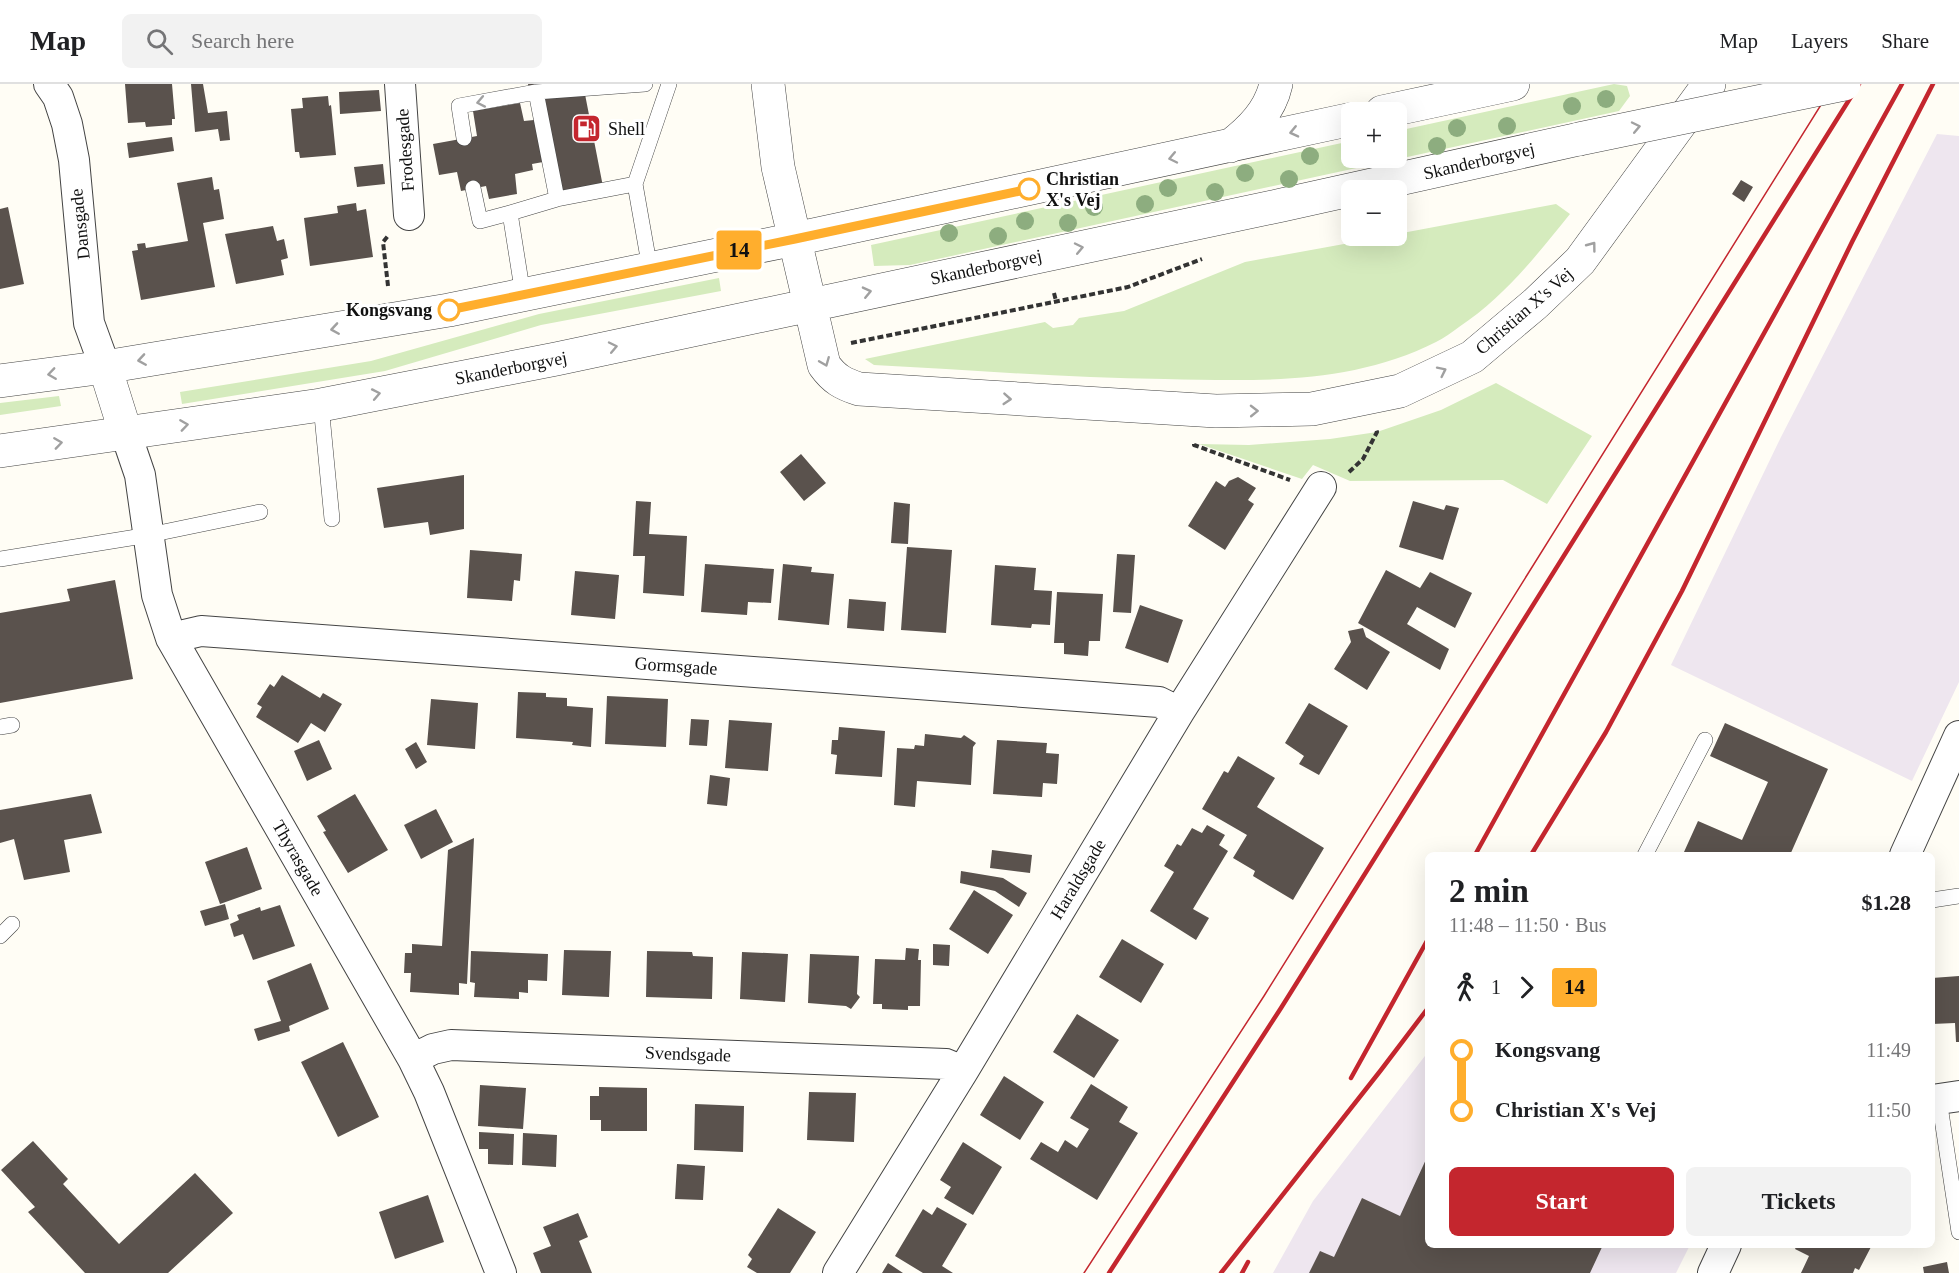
<!DOCTYPE html>
<meta charset="utf-8">
<style>
:root{--surface:#fff;--page:#f2f2f2;--text:#202124;--muted:#757577;--line:#e0e0e0;--accent:#c4262e}
body{margin:0;font-family:"Times New Roman",serif;background:var(--page);color:var(--text);height:100vh;display:flex;flex-direction:column;font-size:22px;white-space:nowrap}
*{box-sizing:border-box;margin:0}
p{font-size:20px;color:var(--muted)}
.icon{flex:none;width:33px;height:33px;fill:none;stroke:currentColor;stroke-width:2;stroke-linecap:round;stroke-linejoin:round}
.map{position:relative;flex:1;overflow:hidden}
.details{position:absolute;left:1425px;top:768px;width:510px;height:396px;display:flex;flex-direction:column;background:var(--surface);border-radius:9px;box-shadow:0 6px 24px #0002}
.details>*{flex:none}
.badge{padding:0 12px;border-radius:4px;font-size:21px;line-height:39px}
.tools{position:absolute;left:1341px;top:18px;display:grid;gap:12px}
.tools a{display:grid;place-items:center;width:66px;height:66px;border-radius:9px;background:var(--surface);box-shadow:0 6px 24px #0002;font-size:30px}
.map>.badge{position:absolute;translate:-50% -50%;box-shadow:0 0 0 3px #fff}
.legs{display:flex;align-items:center;gap:9px;height:66px;padding:0 24px;font-size:20px}
.legs p{margin-inline-start:auto}
.headline{display:flex;align-items:center;justify-content:space-between;height:102px;padding:0 24px}
h1{font-size:33px;font-weight:600;line-height:45px}
.button{display:flex;gap:12px;margin-top:auto;padding:12px 24px}
.button a{flex:1;height:69px;border-radius:9px;background:var(--accent);color:#fff;font-size:24px;font-weight:600;line-height:69px;text-align:center}
.button a+a{background:var(--page);color:var(--text)}
ul{padding:0 24px;list-style:none}
li{display:flex;align-items:center;gap:21px;height:60px;font-size:22px}
li i{display:grid;place-items:center;width:9px;height:100%;margin:0 8px;background:currentColor}
li i::after{content:'';width:15px;height:15px;margin:-8px;border:4px solid;border-radius:50%;background:var(--surface)}
li p{margin-inline-start:auto}
li:first-child i{background:linear-gradient(#0000 50%,currentColor 0)}
li:last-child i{background:linear-gradient(currentColor 50%,#0000 0)}
header{display:flex;align-items:center;gap:36px;box-sizing:border-box;height:84px;padding:0 30px;background:var(--surface);border-bottom:2px solid var(--line)}
header strong{font-size:28px}
nav{display:flex;gap:33px;margin-inline-start:auto;font-size:21px}
.search{width:420px;height:54px;background:var(--page);display:flex;align-items:center;gap:15px;box-sizing:border-box;padding:0 21px;border-radius:9px;color:var(--muted);font-size:22px}
.map>svg:first-child{display:block}
</style>
<header>
<strong>Map</strong>
<div class="search"><svg class="icon" aria-label="search" viewBox="0 0 24 24"><circle cx="10" cy="10" r="6"/><path d="M15 15l6 6"/></svg>Search here</div>
<nav><a>Map</a><a>Layers</a><a>Share</a></nav>
</header>
<div class="map">
<svg width="1959" height="1189" viewBox="0 0 1959 1189">
<rect width="100%" height="100%" fill="#fffdf5"/>
<path fill="#eee6ef" d="M 1937,50 L 1959,52 L 1959,598 L 1912,697 L 1671,581 L 1781,353 Z
M 1428,968 L 1428,1161 L 1690,1161 L 1676,1189 L 1273,1189 L 1313,1117 Z"/>
<path fill="#d5ebbd" d="M 1614,0 L 1627,2 L 1630,12 L 1619,27 L 910,181 L 874,182 L 871,161 L 1351,57 L 1352,74 L 1396,74 L 1397,47 Z
M 1556,120 L 1570,130 C 1536,172 1505,212 1459,243 C 1452,248 1444,254 1436,258 C 1351,301 1257,297 1165,295 C 1068,294 971,286 874,281 L 865,275 L 1045,238 L 1053,244 L 1073,241 L 1079,234 L 1124,227 L 1245,178 L 1388,152 L 1396,152 L 1397,150 Z
M 719,194 L 721,207 L 541,241 L 385,287 L 182,320 L 180,308 L 371,277 L 539,230 Z
M 1496,299 L 1592,352 L 1547,420 L 1503,396 L 1350,397 L 1313,381 L 1302,395 L 1199,360 L 1249,361 L 1330,355 L 1377,348 L 1441,326 Z
M 59,312 L 61,322 L 0,331 L 0,319 Z"/>
<path fill="#5a524d" d="M 125,0 L 172,0 L 175,35 L 172,35 L 172,41 L 146,43 L 145,38 L 128,39 Z
M 191,0 L 203,0 L 208,29 L 227,27 L 230,56 L 220,57 L 218,45 L 195,48 Z
M 528,0 L 583,0 L 605,113 L 552,123 L 543,78 L 532,80 L 533,86 L 515,90 L 517,110 L 489,115 L 486,102 L 461,107 L 457,88 L 439,91 L 433,60 L 477,52 L 473,27 L 520,19 L 524,37 L 534,36 Z
M 379,6 L 381,27 L 340,30 L 339,8 Z
M 328,12 L 329,22 L 331,21 L 336,71 L 300,74 L 299,68 L 295,68 L 291,25 L 303,24 L 302,14 Z
M 172,53 L 174,67 L 129,74 L 127,59 Z
M 383,80 L 385,100 L 357,103 L 354,83 Z
M 212,93 L 214,106 L 219,105 L 224,135 L 203,139 L 215,203 L 141,216 L 132,167 L 138,166 L 137,160 L 145,159 L 146,164 L 188,157 L 177,99 Z
M 1741,96 L 1753,103 L 1744,118 L 1732,110 Z
M 356,119 L 357,127 L 366,125 L 373,173 L 310,182 L 304,134 L 338,129 L 337,122 Z
M 8,123 L 24,200 L 0,205 L 0,125 Z
M 273,142 L 277,157 L 284,155 L 288,174 L 281,176 L 284,191 L 236,200 L 225,150 Z
M 801,370 L 826,399 L 804,417 L 780,388 Z
M 464,391 L 464,445 L 430,451 L 428,438 L 384,444 L 377,404 Z
M 1238,393 L 1256,404 L 1248,416 L 1254,420 L 1225,466 L 1188,442 L 1216,397 L 1225,403 L 1229,397 Z
M 636,417 L 651,418 L 649,450 L 687,452 L 684,512 L 643,509 L 645,472 L 633,472 Z
M 1413,417 L 1444,426 L 1446,421 L 1459,424 L 1443,476 L 1399,463 Z
M 894,418 L 910,420 L 908,460 L 891,459 Z
M 907,463 L 952,466 L 946,549 L 901,546 Z
M 470,466 L 522,470 L 520,497 L 514,496 L 512,517 L 467,514 Z
M 1117,470 L 1135,471 L 1131,529 L 1113,528 Z
M 705,480 L 774,485 L 771,519 L 748,518 L 747,531 L 701,528 Z
M 783,480 L 812,483 L 811,488 L 834,490 L 829,541 L 778,536 Z
M 995,481 L 1036,484 L 1034,506 L 1052,507 L 1050,541 L 1032,540 L 1031,544 L 991,541 Z
M 1386,486 L 1420,504 L 1430,488 L 1472,509 L 1455,544 L 1417,523 L 1407,540 L 1449,565 L 1440,586 L 1358,539 Z
M 575,487 L 619,491 L 615,535 L 571,531 Z
M 115,496 L 133,595 L 0,619 L 0,529 L 70,517 L 67,505 Z
M 1057,508 L 1103,510 L 1100,557 L 1089,557 L 1088,572 L 1064,570 L 1064,559 L 1054,559 Z
M 849,515 L 886,518 L 884,547 L 847,544 Z
M 1140,521 L 1183,536 L 1168,579 L 1125,564 Z
M 1363,544 L 1366,553 L 1390,568 L 1367,606 L 1334,585 L 1351,558 L 1348,547 Z
M 282,591 L 320,614 L 323,609 L 342,620 L 325,648 L 311,639 L 298,659 L 256,633 L 262,623 L 257,620 L 270,600 L 274,603 Z
M 518,608 L 546,609 L 546,613 L 567,614 L 567,622 L 593,624 L 591,663 L 572,661 L 573,658 L 516,654 Z
M 607,612 L 668,615 L 666,663 L 605,660 Z
M 431,615 L 478,619 L 475,665 L 427,661 Z
M 1309,619 L 1348,642 L 1319,691 L 1299,680 L 1304,672 L 1285,659 Z
M 691,635 L 709,636 L 707,662 L 689,661 Z
M 729,636 L 772,639 L 768,687 L 725,684 Z
M 1725,639 L 1828,685 L 1790,771 L 1692,771 L 1684,768 L 1698,737 L 1742,756 L 1768,698 L 1710,672 Z
M 839,643 L 885,647 L 882,693 L 835,690 L 837,671 L 831,670 L 832,656 L 838,656 Z
M 925,650 L 961,654 L 964,651 L 976,659 L 973,663 L 971,701 L 917,697 L 915,723 L 894,721 L 897,664 L 914,665 L 915,661 L 924,662 Z
M 319,656 L 332,685 L 307,697 L 294,667 Z
M 997,656 L 1047,659 L 1046,669 L 1059,670 L 1057,700 L 1043,699 L 1042,713 L 993,710 Z
M 416,658 L 427,678 L 416,685 L 405,665 Z
M 1238,672 L 1275,694 L 1257,723 L 1324,764 L 1293,816 L 1253,792 L 1255,787 L 1233,774 L 1247,751 L 1202,725 L 1224,687 L 1228,689 Z
M 710,691 L 730,694 L 727,722 L 707,720 Z
M 91,710 L 102,749 L 64,756 L 70,788 L 24,796 L 14,755 L 0,759 L 0,726 Z
M 355,710 L 388,766 L 348,789 L 323,748 L 326,747 L 317,732 Z
M 436,725 L 453,758 L 421,775 L 404,741 Z
M 1207,741 L 1225,751 L 1219,761 L 1228,767 L 1193,825 L 1209,834 L 1196,856 L 1150,827 L 1174,788 L 1164,782 L 1177,760 L 1181,762 L 1192,744 L 1202,749 Z
M 474,754 L 467,900 L 459,899 L 459,911 L 410,908 L 411,889 L 404,889 L 405,869 L 412,869 L 412,860 L 442,862 L 448,766 Z
M 247,763 L 262,805 L 220,820 L 205,778 Z
M 992,766 L 1032,771 L 1030,789 L 990,784 Z
M 961,787 L 1003,794 L 1027,809 L 1019,823 L 995,807 L 960,799 Z
M 974,806 L 1013,831 L 988,870 L 949,845 Z
M 225,820 L 229,835 L 205,842 L 200,827 Z
M 280,821 L 295,862 L 253,876 L 243,850 L 234,853 L 230,840 L 239,836 L 237,831 L 260,823 L 261,827 Z
M 1122,855 L 1164,880 L 1141,919 L 1099,893 Z
M 933,860 L 950,861 L 949,882 L 933,881 Z
M 906,864 L 919,865 L 918,876 L 921,876 L 920,922 L 908,922 L 908,926 L 882,925 L 882,920 L 873,920 L 875,875 L 905,876 Z
M 564,866 L 611,867 L 609,913 L 562,911 Z
M 471,867 L 548,870 L 547,897 L 528,896 L 528,909 L 519,908 L 519,915 L 474,913 L 475,899 L 470,898 Z
M 647,867 L 692,868 L 693,872 L 713,873 L 712,915 L 646,913 Z
M 742,868 L 788,870 L 785,918 L 740,915 Z
M 810,870 L 859,872 L 857,910 L 860,913 L 851,925 L 846,922 L 808,919 Z
M 311,879 L 329,925 L 289,942 L 290,947 L 258,957 L 254,945 L 281,937 L 267,897 Z
M 1959,892 L 1959,958 L 1956,958 L 1955,939 L 1932,940 L 1932,894 Z
M 1077,930 L 1119,956 L 1094,994 L 1053,968 Z
M 343,958 L 379,1033 L 338,1053 L 301,978 Z
M 1004,992 L 1044,1018 L 1020,1056 L 980,1031 Z
M 1091,1000 L 1128,1023 L 1119,1038 L 1138,1049 L 1097,1116 L 1030,1075 L 1041,1058 L 1058,1068 L 1065,1056 L 1077,1064 L 1089,1045 L 1070,1034 Z
M 480,1001 L 526,1004 L 523,1045 L 478,1042 Z
M 599,1003 L 647,1004 L 647,1047 L 601,1047 L 601,1036 L 590,1036 L 590,1012 L 599,1012 Z
M 809,1008 L 856,1009 L 854,1058 L 807,1056 Z
M 695,1020 L 744,1022 L 743,1068 L 694,1066 Z
M 479,1048 L 514,1050 L 513,1081 L 488,1080 L 488,1065 L 479,1065 Z
M 523,1049 L 557,1051 L 556,1083 L 522,1081 Z
M 33,1057 L 68,1095 L 63,1100 L 119,1160 L 195,1089 L 233,1129 L 168,1189 L 85,1189 L 28,1128 L 35,1123 L 1,1086 Z
M 963,1058 L 1002,1083 L 973,1131 L 944,1114 L 951,1103 L 940,1096 Z
M 1428,1071 L 1428,1161 L 1603,1161 L 1590,1189 L 1309,1189 L 1320,1167 L 1334,1173 L 1362,1114 L 1400,1132 Z
M 677,1080 L 705,1082 L 703,1116 L 675,1115 Z
M 428,1111 L 444,1158 L 395,1175 L 379,1128 Z
M 937,1123 L 967,1140 L 942,1182 L 953,1189 L 923,1189 L 895,1172 L 923,1125 L 932,1131 Z
M 778,1124 L 816,1148 L 790,1189 L 757,1189 L 747,1183 L 752,1175 L 748,1171 Z
M 578,1129 L 588,1153 L 579,1157 L 592,1189 L 541,1189 L 533,1169 L 551,1162 L 543,1143 Z
M 1797,1161 L 1872,1161 L 1859,1186 L 1855,1184 L 1853,1189 L 1801,1189 L 1809,1172 L 1795,1165 Z
M 1947,1178 L 1949,1189 L 1924,1189 L 1923,1183 Z
M 888,1179 L 903,1189 L 882,1189 Z"/>
<g fill="none" stroke-linecap="round" stroke-linejoin="round">
<defs>
<path id="service" d="M 464,54 L 459,22 L 536,8
M 473,104 L 480,137 L 510,129
M 557,115 L 635,100
M 650,185 L 635,100 L 669,0
M 523,211 L 510,129 L 557,115 L 536,8 L 645,0
M 321,321 L 332,435
M 0,475 L 149,451 L 260,428
M 0,643 L 12,641
M 1645,771 L 1705,656
M 1932,816 L 1959,812
M 0,852 L 12,840
M 1939,1015 L 1959,1148"/>
<path id="minor" d="M 49,0 L 58,13 L 67,40 L 74,76 L 89,239 L 105,283
M 400,0 L 409,131
M 126,350 L 140,391 L 157,511 L 171,554 L 413,975 L 429,1008 L 501,1189
M 171,554 L 201,547 L 1159,618 L 1179,628
M 1905,771 L 1959,652
M 413,975 L 433,965 L 451,961 L 946,980 L 963,987
M 1932,1016 L 1959,1012
M 838,1189 L 963,987 L 1179,628 L 1321,403
M 1713,1189 L 1726,1161"/>
<path id="tertiary" d="M 768,0 L 778,83 L 824,281 C 834,295 843,300 859,305 L 1216,327 L 1312,325 L 1400,307 L 1472,273 L 1535,220 L 1580,177 L 1709,0
M 1382,28 L 1513,0
M 1230,62 C 1251,46 1270,27 1276,0
M 105,283 L 126,350
M 0,297 L 105,283 L 449,226 L 795,155 L 1352,35
M 0,367 L 321,321 L 556,275 L 1282,121 L 1579,55"/>
</defs>
<use href="#service" stroke="#444" stroke-width="16"/>
<use href="#minor" stroke="#444" stroke-width="32"/>
<use href="#tertiary" stroke="#444" stroke-width="34"/>
<path stroke="#333" stroke-width="4" stroke-dasharray="6 3" stroke-linecap="butt" d="M 388,202 L 383,158 L 388,152
M 1054,209 L 1056,217
M 851,259 L 1128,203 L 1202,175
M 1194,360 L 1194,361 L 1290,396
M 1349,388 L 1363,375 L 1377,348 L 1376,345"/>
<use href="#service" stroke="#fff" stroke-width="15"/>
<use href="#minor" stroke="#fff" stroke-width="30"/>
<use href="#tertiary" stroke="#fff" stroke-width="33"/>
<path stroke="#c4262e" stroke-width="1.5" d="M 1084,1189 L 1264,912 L 1834,0"/>
<path stroke="#c4262e" stroke-width="4.5" d="M 1475,771 L 1902,0
M 1531,771 L 1606,648 L 1682,507 L 1852,158 L 1933,0
M 1351,994 L 1428,855
M 1109,1189 L 1281,924 L 1859,0
M 1221,1189 L 1381,986 L 1428,924
M 1242,1189 L 1248,1178"/>
<defs>
<path id="tertiary-bridge" d="M 1579,55 L 1844,0"/>
</defs>
<use href="#tertiary-bridge" stroke="#444" stroke-width="34" stroke-linecap="butt"/>
<use href="#tertiary-bridge" stroke="#fff" stroke-width="33"/>
</g>
<g fill="#8dad7f">
<circle cx="1606" cy="15" r="9"/>
<circle cx="1572" cy="22" r="9"/>
<circle cx="1507" cy="42" r="9"/>
<circle cx="1457" cy="44" r="9"/>
<circle cx="1437" cy="62" r="9"/>
<circle cx="1310" cy="72" r="9"/>
<circle cx="1245" cy="89" r="9"/>
<circle cx="1289" cy="95" r="9"/>
<circle cx="1168" cy="104" r="9"/>
<circle cx="1215" cy="108" r="9"/>
<circle cx="1145" cy="120" r="9"/>
<circle cx="1094" cy="123" r="9"/>
<circle cx="1025" cy="137" r="9"/>
<circle cx="1068" cy="139" r="9"/>
<circle cx="949" cy="149" r="9"/>
<circle cx="998" cy="152" r="9"/>
</g>
<defs><path id="oneway-chevron" d="M-2-3.5L2.5 0L-2 3.5" fill="none" stroke-width="1.6" stroke-linecap="round" stroke-linejoin="round" transform="scale(1.5)"/></defs>
<g stroke="#a0a0a0">
<use href="#oneway-chevron" transform="translate(481 18) rotate(169)"/>
<use href="#oneway-chevron" transform="translate(1636 43) rotate(-12)"/>
<use href="#oneway-chevron" transform="translate(1294 48) rotate(167)"/>
<use href="#oneway-chevron" transform="translate(1173 74) rotate(168)"/>
<use href="#oneway-chevron" transform="translate(1592 162) rotate(-53)"/>
<use href="#oneway-chevron" transform="translate(1079 164) rotate(-12)"/>
<use href="#oneway-chevron" transform="translate(867 208) rotate(-13)"/>
<use href="#oneway-chevron" transform="translate(335 245) rotate(171)"/>
<use href="#oneway-chevron" transform="translate(613 263) rotate(-12)"/>
<use href="#oneway-chevron" transform="translate(142 276) rotate(171)"/>
<use href="#oneway-chevron" transform="translate(825 278) rotate(68)"/>
<use href="#oneway-chevron" transform="translate(1442 287) rotate(-26)"/>
<use href="#oneway-chevron" transform="translate(52 290) rotate(172)"/>
<use href="#oneway-chevron" transform="translate(376 310) rotate(-11)"/>
<use href="#oneway-chevron" transform="translate(1007 315) rotate(4)"/>
<use href="#oneway-chevron" transform="translate(1254 327) rotate(-1)"/>
<use href="#oneway-chevron" transform="translate(184 341) rotate(-8)"/>
<use href="#oneway-chevron" transform="translate(58 359) rotate(-8)"/>
</g>
<g fill="none" stroke-linecap="round" stroke-linejoin="round">
<defs>
<path id="line-1" d="M 449,226 L 795,155 L 1029,105"/>
</defs>
<use href="#line-1" stroke="#fff" stroke-width="14"/>
<use href="#line-1" stroke="#ffae2d" stroke-width="9"/>
</g>
<defs>
<symbol id="fuel-square" viewBox="-11 -11 22 22"><rect x="-9" y="-9" width="18" height="18" rx="4" fill="#c4262e" stroke="#fff"/><path d="M-5.5-6h7V0h2V4h1.3V-2.5L3-4.5l.8-.8L6-3V5H2.5V1h-1V6h-7ZM-4.2-4.7v3.2H.2V-4.7Z" fill="#fff"/></symbol>
</defs>
<g fill-rule="evenodd">
<use href="#fuel-square" x="570" y="28" width="33" height="33"/>
</g>
<g fill="#fff" stroke="#ffae2d" stroke-width="3">
<circle cx="1029" cy="105" r="10"/>
<circle cx="449" cy="226" r="10"/>
</g>
<g text-anchor="middle" dominant-baseline="central" stroke-width="6" stroke-linejoin="round" paint-order="stroke">
<g font-size="18" fill="#111" stroke="#fff" text-anchor="start">
<text x="608" y="45">Shell</text>
</g>
<g font-size="18" fill="#111" stroke="#fff">
<text transform="translate(405 66) rotate(-94)">Frodesgade</text>
<text transform="translate(1479 77) rotate(-13)">Skanderborgvej</text>
<text transform="translate(80 140) rotate(-96)">Dansgade</text>
<text transform="translate(986 183) rotate(-12)">Skanderborgvej</text>
<text transform="translate(1524 227) rotate(-41)">Christian X's Vej</text>
<text transform="translate(511 284) rotate(-11)">Skanderborgvej</text>
<text transform="translate(676 582) rotate(4)">Gormsgade</text>
<text transform="translate(298 774) rotate(60)">Thyrasgade</text>
<text transform="translate(1078 795) rotate(-59)">Haraldsgade</text>
<text transform="translate(688 970) rotate(2)">Svendsgade</text>
</g>
<g font-size="18" font-weight="bold" fill="#111" stroke="#fff" text-anchor="start">
<text x="1046" y="95">Christian<tspan x="1046" dy="21">X's Vej</tspan></text>
<text x="432" y="226" text-anchor="end">Kongsvang</text>
</g>
</g>
</svg>
<div class="tools">
<a>+</a>
<a>−</a>
</div>
<b class="badge" style="left:739px;top:166px;background:#ffae2d;color:#111">14</b>
<section class="details">
<div class="headline"><div><h1>2 min</h1><p>11:48 – 11:50 · Bus</p></div><b>$1.28</b></div>
<div class="legs"><svg class="icon" aria-label="walk" viewBox="0 0 24 24"><circle cx="13" cy="4" r="2"/><path d="M13 8l-2 6 4 7M11 14l-3 7M7 12l3-4h3l4 4"/></svg>1<svg class="icon" aria-label="forward" viewBox="0 0 24 24"><path d="M9 5l7 7-7 7"/></svg><b class="badge" style="background:#ffae2d;color:#111">14</b></div>
<ul>
<li><i style="color:#ffae2d"></i><b>Kongsvang</b><p>11:49</p></li>
<li><i style="color:#ffae2d"></i><b>Christian X's Vej</b><p>11:50</p></li>
</ul>
<div class="button"><a>Start</a><a>Tickets</a></div>
</section>
</div>
